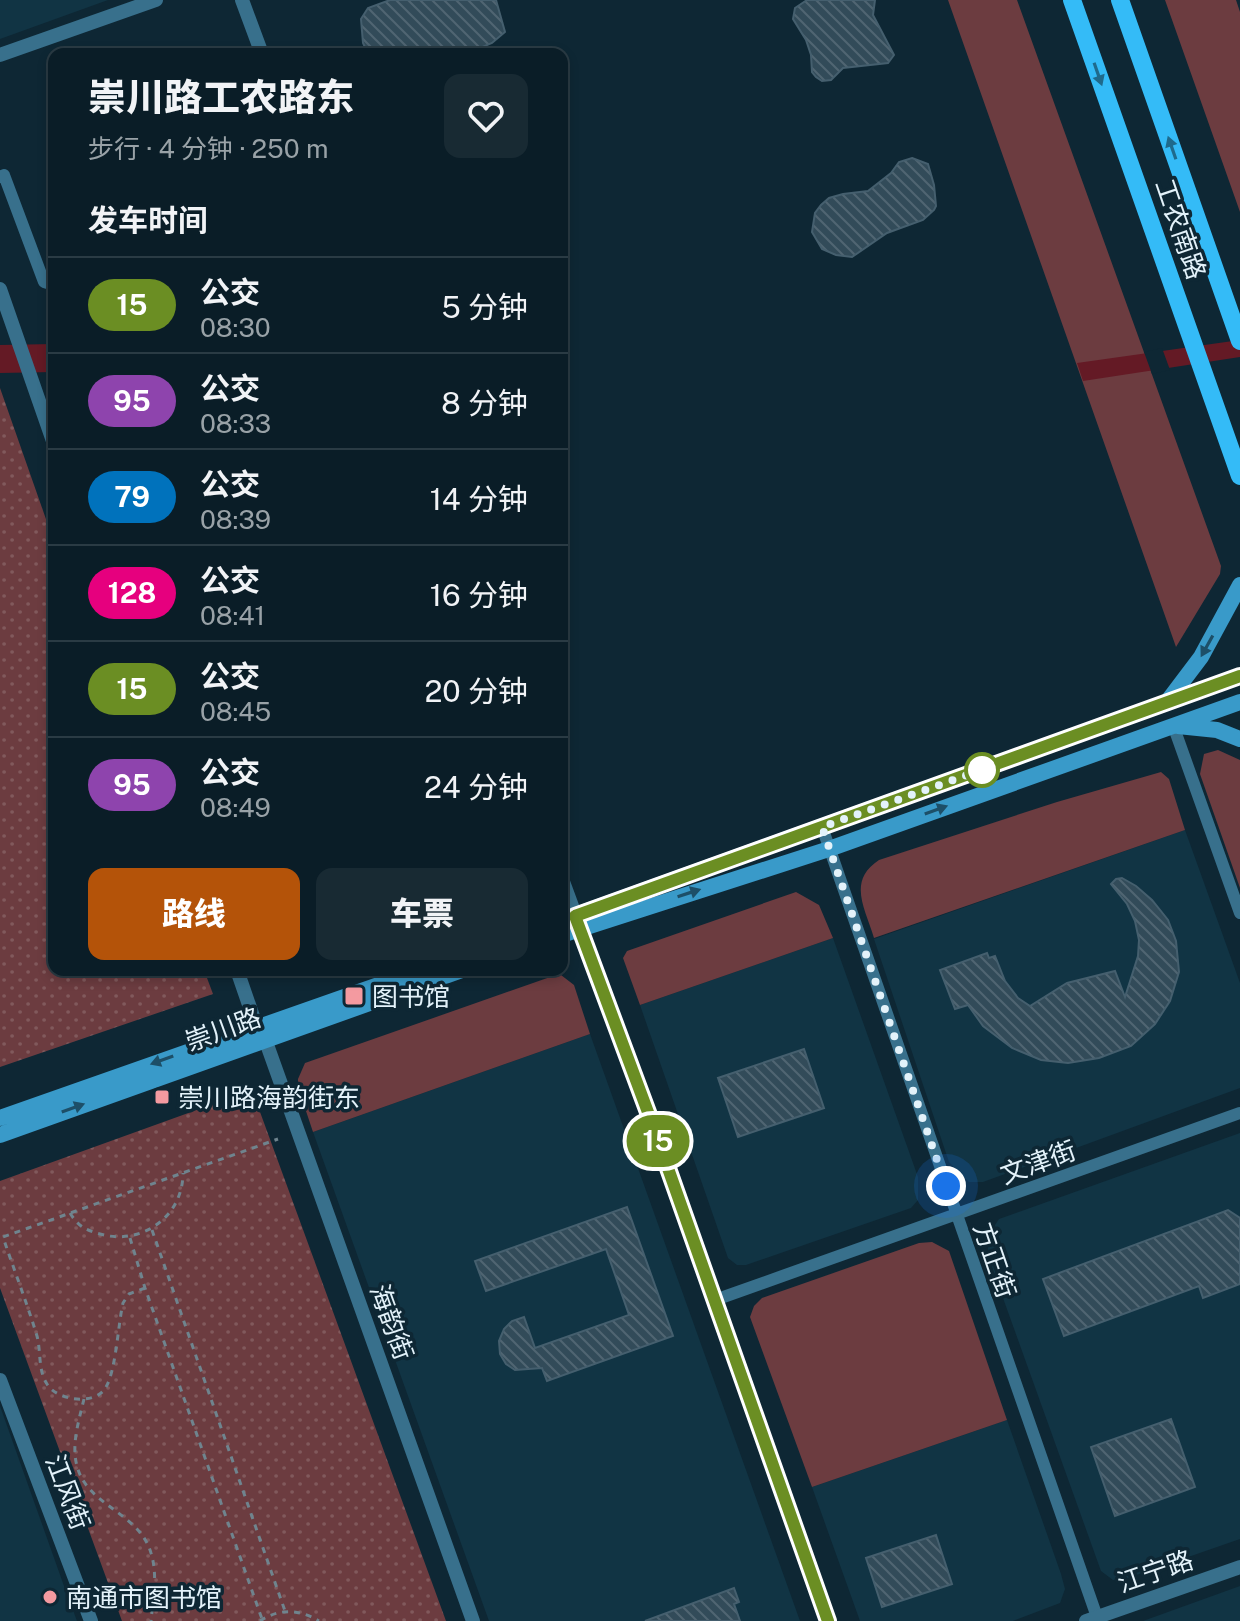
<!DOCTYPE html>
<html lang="zh">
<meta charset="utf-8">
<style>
:root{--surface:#0a1d27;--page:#182a33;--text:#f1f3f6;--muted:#99a2a7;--line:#2a3b44;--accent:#b45309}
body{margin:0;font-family:"Public Sans","Noto Sans SC",sans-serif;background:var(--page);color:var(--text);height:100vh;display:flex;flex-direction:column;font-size:30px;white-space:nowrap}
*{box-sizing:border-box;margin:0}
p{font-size:26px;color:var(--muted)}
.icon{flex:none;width:44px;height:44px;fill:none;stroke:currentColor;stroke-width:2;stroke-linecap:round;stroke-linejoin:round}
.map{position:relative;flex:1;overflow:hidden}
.side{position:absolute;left:48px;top:48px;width:520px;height:928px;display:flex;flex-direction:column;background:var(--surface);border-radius:16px;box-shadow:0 4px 12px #0003,0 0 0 2px var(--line)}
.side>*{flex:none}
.badge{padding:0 16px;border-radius:26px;font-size:28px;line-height:52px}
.you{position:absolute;width:40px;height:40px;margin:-20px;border:6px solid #fff;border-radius:50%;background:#1a73e8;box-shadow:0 0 0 12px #1a73e833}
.map>.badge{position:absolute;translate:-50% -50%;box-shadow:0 0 0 4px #fff}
h2{padding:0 40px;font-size:30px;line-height:72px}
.round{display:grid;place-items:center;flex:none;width:84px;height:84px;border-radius:16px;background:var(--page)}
.head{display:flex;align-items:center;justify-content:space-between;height:136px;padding:0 40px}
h1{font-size:38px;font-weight:800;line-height:60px}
.action{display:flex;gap:16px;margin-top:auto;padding:16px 40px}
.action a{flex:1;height:92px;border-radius:16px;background:var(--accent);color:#fff;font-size:32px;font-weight:800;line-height:92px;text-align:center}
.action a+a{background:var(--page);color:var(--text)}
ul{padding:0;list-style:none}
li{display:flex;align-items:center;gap:24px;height:96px;padding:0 40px;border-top:2px solid var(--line)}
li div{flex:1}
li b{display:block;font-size:30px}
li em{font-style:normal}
li .badge{min-width:88px;font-weight:700;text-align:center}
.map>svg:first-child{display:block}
</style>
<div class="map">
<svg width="1240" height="1621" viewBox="0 0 1240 1621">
<defs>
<pattern id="park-dots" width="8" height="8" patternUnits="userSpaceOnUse" patternTransform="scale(2)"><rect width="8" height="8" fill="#6c3c40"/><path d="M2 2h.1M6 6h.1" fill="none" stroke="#81595c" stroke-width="1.8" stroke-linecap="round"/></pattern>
<pattern id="building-back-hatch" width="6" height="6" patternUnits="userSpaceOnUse" patternTransform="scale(2)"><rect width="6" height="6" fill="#324b59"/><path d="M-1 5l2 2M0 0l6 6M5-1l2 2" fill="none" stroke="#506572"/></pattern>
</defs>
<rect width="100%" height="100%" fill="#0e2734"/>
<path fill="#113444" d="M 0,0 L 108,0 L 0,39 Z
M 1185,830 L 1240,983 L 1240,1088 L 983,1182 L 969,1182 L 949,1162 L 874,939 Z
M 833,938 L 918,1177 L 918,1200 L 911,1208 L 746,1265 L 737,1265 L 728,1258 L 640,1005 Z
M 590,1034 L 800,1621 L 489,1621 L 313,1132 Z
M 1240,1133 L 1240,1539 L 1125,1579 L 1113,1580 L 1101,1571 L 989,1259 L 987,1237 L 999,1219 Z
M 0,1406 L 64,1586 L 77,1621 L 0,1621 Z
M 1007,1420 L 1061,1574 L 1065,1589 L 1060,1603 L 1013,1621 L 860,1621 L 812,1487 Z
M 1240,1586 L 1240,1621 L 1143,1621 Z"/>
<path fill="#6c3c40" d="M 948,0 L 1017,0 L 1221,566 L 1220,574 L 1176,647 Z
M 1165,0 L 1236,0 L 1240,12 L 1240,212 Z
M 1218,750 L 1240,760 L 1240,888 L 1200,774 L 1204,754 Z
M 1161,772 L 1169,779 L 1185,830 L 874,938 C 865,908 847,881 879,860 L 1057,802 Z
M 796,892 L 819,905 L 833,938 L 640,1005 L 623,958 L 627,951 Z
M 561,975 L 574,985 L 590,1034 L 313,1132 L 298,1087 L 298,1079 L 305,1063 L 553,976 Z
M 932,1242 L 949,1251 L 1007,1420 L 812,1487 L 750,1317 L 754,1306 L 762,1298 L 919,1243 Z"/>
<path fill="url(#park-dots)" d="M 0,388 L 54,542 L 54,970 L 204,970 L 213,994 L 0,1067 Z
M 252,1090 L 446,1621 L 122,1621 L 0,1288 L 0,1181 Z"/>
<path fill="#641a25" d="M 1240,340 L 1240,357 L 1083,381 L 1077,363 Z"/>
<path fill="#0e2734" d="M 1162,348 L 1170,370 L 1152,374 L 1144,352 Z"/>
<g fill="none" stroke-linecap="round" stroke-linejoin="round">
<path stroke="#641a25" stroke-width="28" d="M 0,359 L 54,358"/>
</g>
<path fill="url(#building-back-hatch)" stroke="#455f6e" stroke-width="2" d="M 390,0 L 496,0 L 505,32 L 492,43 L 466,54 L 368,54 L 363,43 L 361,19 L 368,8 Z
M 807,0 L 875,0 L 873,15 L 894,55 L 888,63 L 843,68 L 831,80 L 822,81 L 816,77 L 812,72 L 811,55 L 806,40 L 793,19 L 795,8 Z
M 912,158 L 928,164 L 934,185 L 936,206 L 934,210 L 923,220 L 887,233 L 852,257 L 836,255 L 822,249 L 812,232 L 815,213 L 821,205 L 829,198 L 843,194 L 868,191 L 891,173 L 899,162 Z
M 1122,878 L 1136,886 L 1152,900 L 1168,920 L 1176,941 L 1179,972 L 1170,1001 L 1155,1024 L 1131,1046 L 1099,1058 L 1068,1063 L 1041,1060 L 1012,1048 L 983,1026 L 968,1005 L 955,1009 L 940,970 L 987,953 L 989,958 L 995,956 L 1005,981 L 1018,998 L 1030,1006 L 1067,983 L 1115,971 L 1125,997 L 1138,956 L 1139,940 L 1135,921 L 1127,904 L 1111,884 L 1116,879 Z
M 804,1049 L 824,1108 L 738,1137 L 718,1078 Z
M 627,1207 L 673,1336 L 547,1381 L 542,1368 L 515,1370 L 506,1364 L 500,1354 L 499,1341 L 504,1329 L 512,1321 L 524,1317 L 535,1348 L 629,1315 L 606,1249 L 486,1291 L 475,1261 Z
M 1228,1210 L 1240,1218 L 1240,1284 L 1203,1298 L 1199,1286 L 1064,1336 L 1043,1279 Z
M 1171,1419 L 1195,1487 L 1115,1516 L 1091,1447 Z
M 936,1535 L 952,1584 L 882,1607 L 866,1558 Z
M 734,1588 L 739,1602 L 734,1604 L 740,1621 L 645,1621 Z"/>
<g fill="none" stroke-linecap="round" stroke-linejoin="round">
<path stroke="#6f848e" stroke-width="3" stroke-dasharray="6 6" stroke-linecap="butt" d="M 70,1213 C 78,1226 85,1230 100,1234 C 141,1246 183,1217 183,1173
M 152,1230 L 285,1611
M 130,1238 L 145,1288 L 262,1619
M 145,1288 L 129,1294 L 123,1303 C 118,1325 116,1370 106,1387 C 96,1406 57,1401 47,1384 C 38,1371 41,1351 37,1336 C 27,1303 14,1270 3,1237 L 278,1139
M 84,1399 C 79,1420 71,1445 77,1466 C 87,1506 139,1512 151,1553 C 158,1575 153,1599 151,1621
M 260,1621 C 280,1608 299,1609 319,1621"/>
<path stroke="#38708c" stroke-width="12" d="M 0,177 L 4,175 L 44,282 L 54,285
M 1173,725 L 1240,913
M 822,827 L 1097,1617
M 715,1300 L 1240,1113"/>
<path stroke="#38708c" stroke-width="14" d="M 242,0 L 262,54
M 0,55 L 156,0
M 0,289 L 54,444
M 562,879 L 652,1123 L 827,1621
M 237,970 L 257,1028
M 265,1039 L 473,1621
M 0,1380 L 91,1621
M 1086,1621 L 1240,1567"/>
<path stroke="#399ac9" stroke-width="16" d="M 1167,702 L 1201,657 L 1240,585
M 1178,726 L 1217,730 L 1240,739
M 562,920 L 1240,676
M 562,935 L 829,849 L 1240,702
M 0,1118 L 421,970
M 0,1135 L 462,970"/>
<path stroke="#34bbf7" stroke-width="18" d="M 1072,0 L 1240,476
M 1120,0 L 1240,341"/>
</g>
<defs><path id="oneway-solid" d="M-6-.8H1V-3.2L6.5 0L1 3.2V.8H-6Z" transform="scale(2)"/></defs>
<g fill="#1f6a8c">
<use href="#oneway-solid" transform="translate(1098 74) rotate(71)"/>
<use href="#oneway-solid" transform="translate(1172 148) rotate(-109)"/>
</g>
<g fill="#1d4f68">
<use href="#oneway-solid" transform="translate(1207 646) rotate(119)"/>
<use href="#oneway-solid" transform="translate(936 810) rotate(-20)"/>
<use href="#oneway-solid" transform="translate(689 893) rotate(-18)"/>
<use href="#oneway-solid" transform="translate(162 1060) rotate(160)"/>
<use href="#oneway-solid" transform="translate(73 1108) rotate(-20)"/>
</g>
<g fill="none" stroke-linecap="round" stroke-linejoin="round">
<defs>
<path id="line" d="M 828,1621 L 652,1123 L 575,916 L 1240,676"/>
</defs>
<use href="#line" stroke="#fff" stroke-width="18"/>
<use href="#line" stroke="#6b8e23" stroke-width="12"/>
<path stroke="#e3f2fa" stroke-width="8" stroke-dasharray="0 14.4" d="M 946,1186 L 822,827 L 984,769 L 982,770"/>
</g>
<circle fill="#fff" stroke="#6b8e23" stroke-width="4" cx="982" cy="770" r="16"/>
<g fill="#f49aa0" stroke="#0e2734" stroke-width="3">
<rect x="344" y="986" width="20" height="20" rx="4"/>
<rect x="154" y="1089" width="16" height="16" rx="4"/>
<circle cx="50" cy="1597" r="8"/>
</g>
<g text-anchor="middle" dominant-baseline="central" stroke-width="7" stroke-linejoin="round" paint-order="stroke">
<g font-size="26" fill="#e3f2fa" stroke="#0e2734">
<text transform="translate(1181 229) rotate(71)">工农南路</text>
<text transform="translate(223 1029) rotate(-20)">崇川路</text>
<text transform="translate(1038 1162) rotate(-20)">文津街</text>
<text transform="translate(995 1260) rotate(71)">方正街</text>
<text transform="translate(392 1322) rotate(70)">海韵街</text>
<text transform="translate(68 1492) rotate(69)">江风街</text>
<text transform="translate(1155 1571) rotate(-19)">江宁路</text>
</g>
<g font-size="26" fill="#e3f2fa" stroke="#0e2734" text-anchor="start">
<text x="372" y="996">图书馆</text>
<text x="178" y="1097">崇川路海韵街东</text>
<text x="66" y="1597">南通市图书馆</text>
</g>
</g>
</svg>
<div class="you" style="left:946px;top:1186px"></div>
<b class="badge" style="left:658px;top:1141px;background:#6b8e23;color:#fff">15</b>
<section class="side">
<div class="head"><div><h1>崇川路工农路东</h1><p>步行 · 4 分钟 · 250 m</p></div><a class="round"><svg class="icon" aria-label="heart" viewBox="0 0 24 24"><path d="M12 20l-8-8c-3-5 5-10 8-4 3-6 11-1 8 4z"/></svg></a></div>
<h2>发车时间</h2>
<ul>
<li><span class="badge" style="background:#6b8e23;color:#fff">15</span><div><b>公交</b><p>08:30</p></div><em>5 分钟</em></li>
<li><span class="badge" style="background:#8e44ad;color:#fff">95</span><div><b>公交</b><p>08:33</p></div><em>8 分钟</em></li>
<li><span class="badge" style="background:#0072bc;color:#fff">79</span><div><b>公交</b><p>08:39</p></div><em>14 分钟</em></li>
<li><span class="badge" style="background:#e6007e;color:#fff">128</span><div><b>公交</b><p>08:41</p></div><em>16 分钟</em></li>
<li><span class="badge" style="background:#6b8e23;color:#fff">15</span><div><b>公交</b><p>08:45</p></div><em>20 分钟</em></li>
<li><span class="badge" style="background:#8e44ad;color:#fff">95</span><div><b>公交</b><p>08:49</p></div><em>24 分钟</em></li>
</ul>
<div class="action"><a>路线</a><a>车票</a></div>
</section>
</div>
